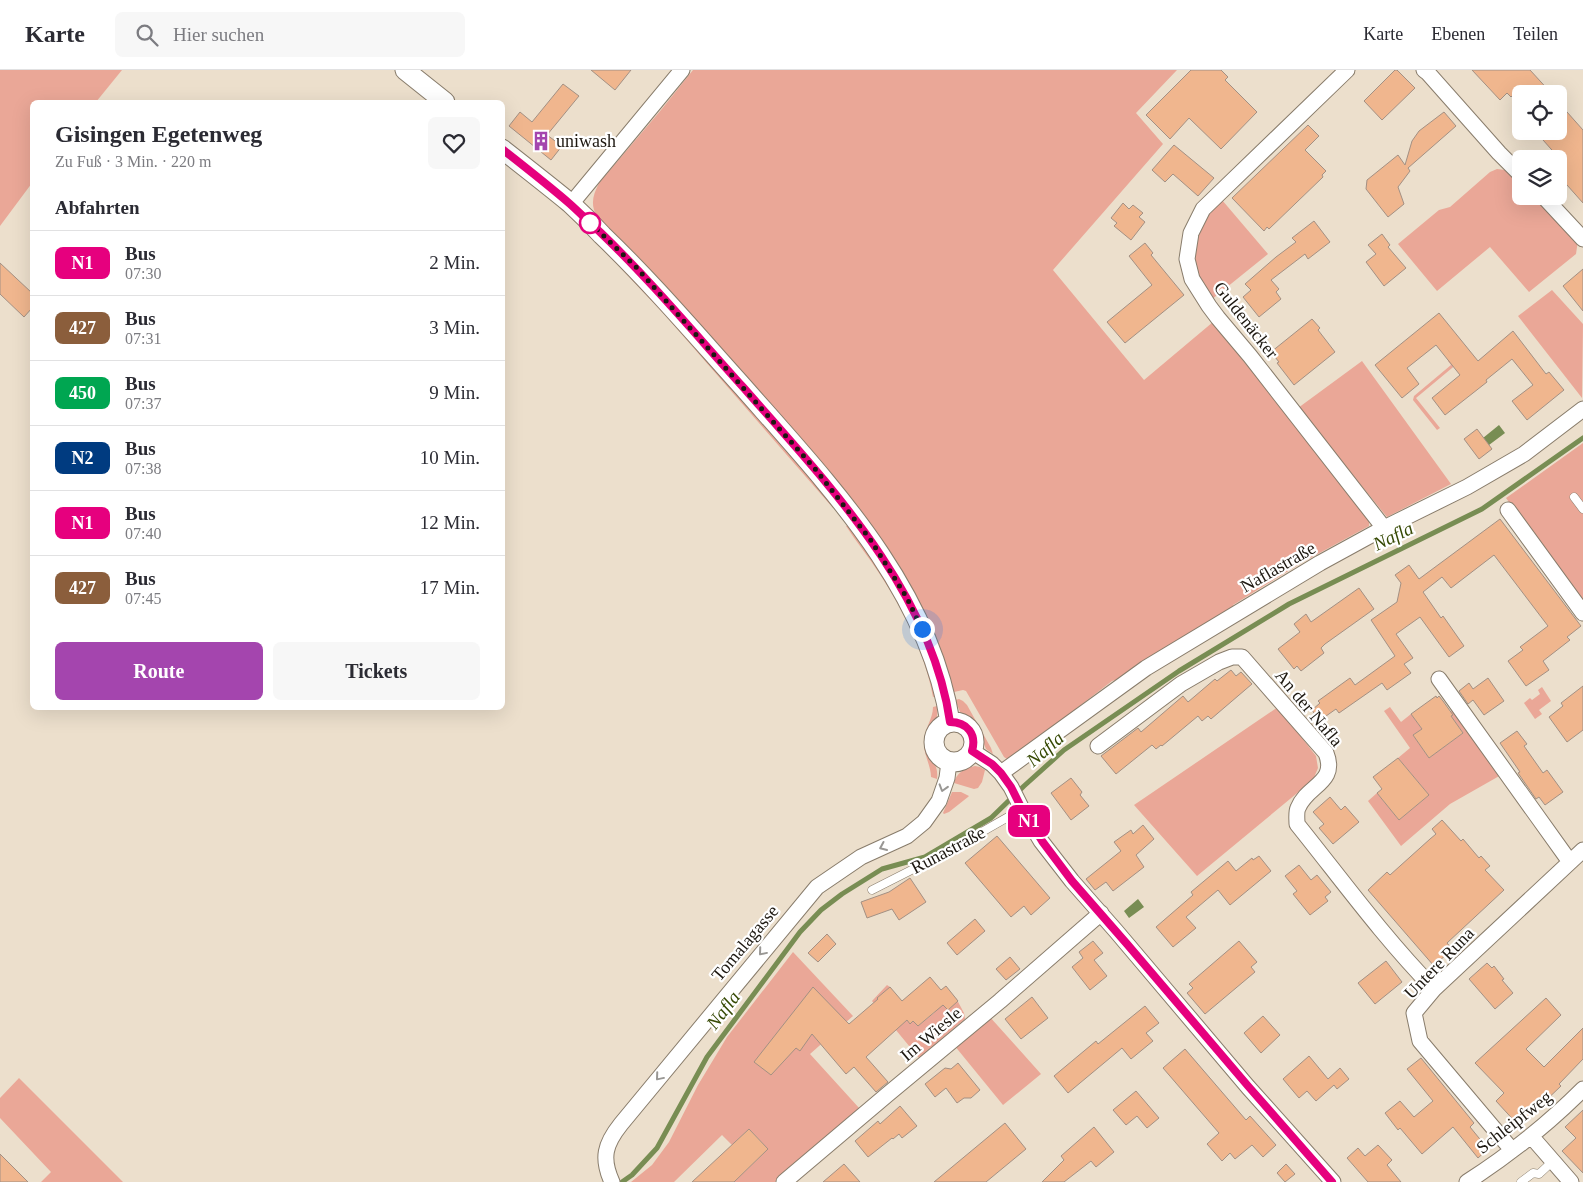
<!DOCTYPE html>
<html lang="de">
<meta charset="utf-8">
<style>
:root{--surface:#fff;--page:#f7f7f7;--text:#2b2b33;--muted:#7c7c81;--line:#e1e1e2;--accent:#a445ae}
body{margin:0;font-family:Georgia,serif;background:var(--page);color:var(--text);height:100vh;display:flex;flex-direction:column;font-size:19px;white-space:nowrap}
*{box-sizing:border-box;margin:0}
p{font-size:16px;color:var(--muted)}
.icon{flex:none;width:28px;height:28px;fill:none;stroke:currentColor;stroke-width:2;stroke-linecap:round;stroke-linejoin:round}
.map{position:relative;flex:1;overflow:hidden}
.sheet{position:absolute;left:30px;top:30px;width:475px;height:610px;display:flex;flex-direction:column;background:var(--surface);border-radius:8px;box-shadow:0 5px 20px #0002}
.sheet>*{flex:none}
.badge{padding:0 10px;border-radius:8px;font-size:18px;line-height:32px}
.buttons{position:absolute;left:1512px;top:15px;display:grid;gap:10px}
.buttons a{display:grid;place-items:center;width:55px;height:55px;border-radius:8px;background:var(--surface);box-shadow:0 5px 20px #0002;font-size:25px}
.you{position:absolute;width:25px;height:25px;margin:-12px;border:4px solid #fff;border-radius:50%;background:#1a73e8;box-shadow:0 0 0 8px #1a73e833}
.map>.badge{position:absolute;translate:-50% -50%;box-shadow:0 0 0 2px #fff}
h2{padding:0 25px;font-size:19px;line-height:45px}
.round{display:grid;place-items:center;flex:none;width:52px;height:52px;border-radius:8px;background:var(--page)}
.overview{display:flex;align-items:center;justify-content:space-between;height:85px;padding:0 25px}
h1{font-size:24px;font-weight:800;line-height:38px}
.action{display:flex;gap:10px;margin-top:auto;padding:10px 25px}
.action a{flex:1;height:58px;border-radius:8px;background:var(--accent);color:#fff;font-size:20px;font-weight:800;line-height:58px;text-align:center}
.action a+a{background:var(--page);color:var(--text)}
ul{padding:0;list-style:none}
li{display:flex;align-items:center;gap:15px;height:65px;padding:0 25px;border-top:1px solid var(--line)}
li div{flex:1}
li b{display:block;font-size:19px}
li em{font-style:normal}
li .badge{min-width:55px;font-weight:700;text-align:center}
header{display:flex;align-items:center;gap:30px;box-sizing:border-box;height:70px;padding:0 25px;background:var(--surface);border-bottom:1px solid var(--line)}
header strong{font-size:24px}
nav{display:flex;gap:28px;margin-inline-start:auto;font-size:18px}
.search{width:350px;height:45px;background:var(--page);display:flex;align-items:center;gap:12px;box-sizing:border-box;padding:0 18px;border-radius:8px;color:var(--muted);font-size:19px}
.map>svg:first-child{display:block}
</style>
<header>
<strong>Karte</strong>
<div class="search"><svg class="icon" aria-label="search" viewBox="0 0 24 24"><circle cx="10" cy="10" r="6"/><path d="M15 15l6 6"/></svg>Hier suchen</div>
<nav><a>Karte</a><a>Ebenen</a><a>Teilen</a></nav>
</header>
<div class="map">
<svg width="1583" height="1112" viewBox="0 0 1583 1112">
<rect width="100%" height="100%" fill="#ecdfcc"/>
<path fill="#eaa797" d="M 0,0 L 122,0 L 96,32 L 32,32 L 32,113 L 0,156 Z
M 693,0 L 1177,0 L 1136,43 L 1163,74 L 1053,200 L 1144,310 L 1213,252 L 1245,293 L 1260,305 L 1369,448 L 1369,456 L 1303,492 L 1233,535 L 1235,538 L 1119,609 L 1112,611 L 1077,638 L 1071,646 L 1048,660 L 1011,688 L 1007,689 L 1004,687 L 966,621 L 963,620 L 954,622 L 936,569 L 913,522 L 701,256 L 641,190 L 597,147 C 590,134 593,125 599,113 L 661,40 Z
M 1497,99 L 1505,100 L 1521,115 L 1521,126 L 1532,126 L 1578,170 L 1576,184 L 1529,222 L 1490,177 L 1437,221 L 1398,174 L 1439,140 L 1450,137 L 1490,102 Z
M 1222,130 L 1268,184 L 1211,230 C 1204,220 1196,208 1194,195 C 1192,180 1196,159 1205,147 C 1210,141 1217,135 1222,130 Z
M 572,149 L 577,151 L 679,256 L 815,413 L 833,436 L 833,438 L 664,244 L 613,190 Z
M 1552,220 L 1583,254 L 1582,328 L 1518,246 Z
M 1466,276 L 1470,283 L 1416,328 L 1440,358 L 1437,360 L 1413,330 L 1414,326 L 1451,295 L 1448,291 Z
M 1362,291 L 1451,414 L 1387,447 L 1298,338 Z
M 1583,373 L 1583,534 L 1506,428 Z
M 846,456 L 849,456 L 883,504 L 919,571 L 937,626 L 933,627 C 925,583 904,541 879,503 C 869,487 856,472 846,456 Z
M 1542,617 L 1551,631 L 1539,640 L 1542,644 L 1535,649 L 1524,633 L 1530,628 L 1532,630 L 1540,624 L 1538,620 Z
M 959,629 L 963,631 L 967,635 L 991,678 L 993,684 L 986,679 L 979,662 L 975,654 L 961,644 L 955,630 Z
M 937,636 C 940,656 926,657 927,675 C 928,689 939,692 937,709 L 931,707 C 931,695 923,684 924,672 C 924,659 933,649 933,637 Z
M 1278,637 L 1316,686 L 1318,698 L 1313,710 L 1197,806 L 1134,735 Z
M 1390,637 L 1401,652 L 1411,644 L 1422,659 L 1413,665 L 1429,688 L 1463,663 L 1449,643 L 1456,638 L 1501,705 L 1450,734 L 1401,776 L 1368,731 L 1377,723 L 1399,750 L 1429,725 L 1398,688 L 1410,678 L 1384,641 Z
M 975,696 L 980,697 L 985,700 L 982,712 L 978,718 L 974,719 L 954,713 C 956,703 965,698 975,696 Z
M 952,722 L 961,722 L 969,726 L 968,727 L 949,742 L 944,744 L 943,743 Z
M 793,882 L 853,946 L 810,984 L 860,1039 L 775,1112 L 734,1112 L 768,1079 L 749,1059 L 732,1075 L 722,1065 L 674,1112 L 631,1112 L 652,1095 L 669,1072 L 698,1015 L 727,967 Z
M 887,915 L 890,917 L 877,929 L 901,955 L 907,950 L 910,954 L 913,951 L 918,956 L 934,943 L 941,932 L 948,940 L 955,933 L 956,928 L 964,943 L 965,949 L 919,988 L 872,931 Z
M 989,946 L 1041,1004 L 1003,1035 L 954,975 Z
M 19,1008 L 123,1112 L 41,1112 L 51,1102 L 0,1048 L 0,1028 Z"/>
<path fill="#788d53" d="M 1499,355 L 1505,363 L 1489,375 L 1483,368 Z
M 1138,829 L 1144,837 L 1129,848 L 1124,841 Z"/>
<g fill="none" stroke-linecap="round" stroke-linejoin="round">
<path stroke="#788d53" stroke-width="5" d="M 622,1112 L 632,1105 L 657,1078 L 707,987 L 800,862 L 821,840 L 842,824 L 882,799 L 925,787 L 991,748 L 1024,716 L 1064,680 L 1179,601 L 1289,534 L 1482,439 L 1583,368"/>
</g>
<path fill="#f0b68e" stroke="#a39083" d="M 591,0 L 631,0 L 615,20 Z
M 1191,0 L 1221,0 L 1228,7 L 1225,10 L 1257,42 L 1221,79 L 1189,48 L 1170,69 L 1146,45 Z
M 1395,0 L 1397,0 L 1415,18 L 1382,50 L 1364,31 Z
M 1472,0 L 1530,0 L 1552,24 L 1514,24 L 1511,27 L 1507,23 L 1500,30 Z
M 563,14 L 579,26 L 547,65 L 562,76 L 551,90 L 509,56 L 520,42 L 532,52 Z
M 1559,33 L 1583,60 L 1583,133 L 1559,106 L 1559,88 L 1535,61 L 1559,61 Z
M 1444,42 L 1456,56 L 1408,98 L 1410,101 L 1398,117 L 1404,134 L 1388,147 L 1366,119 L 1367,110 L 1398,85 L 1405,95 L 1412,71 L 1419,61 Z
M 1308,55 L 1319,66 L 1305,80 L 1326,101 L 1322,105 L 1323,107 L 1269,159 L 1267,157 L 1264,161 L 1232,128 Z
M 1174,75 L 1214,108 L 1198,126 L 1173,104 L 1165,112 L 1152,100 Z
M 1123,133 L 1129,139 L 1133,135 L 1143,143 L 1139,147 L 1145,152 L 1131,170 L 1114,156 L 1117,153 L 1111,148 Z
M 1314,151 L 1330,172 L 1308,189 L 1305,184 L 1271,210 L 1279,219 L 1276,222 L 1281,229 L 1259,247 L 1243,227 L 1251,220 L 1245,214 L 1276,187 L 1296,172 L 1292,168 Z
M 1382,164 L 1390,175 L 1388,177 L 1406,198 L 1384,216 L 1366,192 L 1376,184 L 1368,175 Z
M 1145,173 L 1153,183 L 1151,185 L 1184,225 L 1125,273 L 1107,252 L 1152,215 L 1129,186 Z
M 0,193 L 32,223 L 32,238 L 24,247 L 0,224 Z
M 1583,199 L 1583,241 L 1563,216 Z
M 1439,243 L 1478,291 L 1513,261 L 1546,304 L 1549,302 L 1564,320 L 1527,350 L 1512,331 L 1533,315 L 1512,289 L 1486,310 L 1487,312 L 1445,345 L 1432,328 L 1460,305 L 1436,275 L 1407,298 L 1419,314 L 1402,328 L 1375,295 Z
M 1312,249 L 1320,258 L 1318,260 L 1335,282 L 1294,315 L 1277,293 L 1279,292 L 1271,282 Z
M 1477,359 L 1492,379 L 1479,389 L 1464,369 Z
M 1500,449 L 1581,556 L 1567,567 L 1570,570 L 1543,591 L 1549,600 L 1526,616 L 1508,591 L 1523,580 L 1520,577 L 1548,556 L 1494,485 L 1451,518 L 1442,507 L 1423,522 L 1441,548 L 1443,546 L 1464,576 L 1449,587 L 1420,547 L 1396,564 L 1413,588 L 1404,594 L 1411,603 L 1387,620 L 1382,613 L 1339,643 L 1336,639 L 1319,651 L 1312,640 L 1320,633 L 1318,631 L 1350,608 L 1355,615 L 1395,586 L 1371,550 L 1397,532 L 1401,513 L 1395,505 L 1409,495 L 1419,509 Z
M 1359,518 L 1374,539 L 1325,574 L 1321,578 L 1324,583 L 1301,601 L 1297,596 L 1294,599 L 1278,579 L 1300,562 L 1294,554 L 1306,544 L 1311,552 Z
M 1231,600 L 1236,606 L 1241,602 L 1252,614 L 1211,649 L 1208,646 L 1202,651 L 1198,646 L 1162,676 L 1161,675 L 1156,679 L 1152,675 L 1116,704 L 1101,686 L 1138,658 L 1141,662 L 1183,626 L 1188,632 L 1215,609 L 1217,611 Z
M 1488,608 L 1504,631 L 1484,645 L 1473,630 L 1468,634 L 1459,621 L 1469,613 L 1473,619 Z
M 1583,616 L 1583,660 L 1567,672 L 1549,647 L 1563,636 L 1561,633 Z
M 1436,626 L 1437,628 L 1439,626 L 1443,631 L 1453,645 L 1451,646 L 1463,663 L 1429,688 L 1413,665 L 1422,659 L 1411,644 Z
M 1517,661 L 1527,674 L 1524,676 L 1543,703 L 1547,700 L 1563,722 L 1545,735 L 1539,727 L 1536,729 L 1518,703 L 1520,702 L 1500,673 Z
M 1398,688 L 1429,725 L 1399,750 L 1377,723 L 1382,719 L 1373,707 Z
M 1071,708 L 1082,722 L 1080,725 L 1089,736 L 1071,750 L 1051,723 Z
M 1330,727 L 1341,740 L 1345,736 L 1359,752 L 1333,774 L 1319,758 L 1324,754 L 1313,742 Z
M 1442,750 L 1461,771 L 1463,769 L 1479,788 L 1481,786 L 1490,796 L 1485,800 L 1504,820 L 1447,873 L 1452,879 L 1434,896 L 1368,820 L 1387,802 L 1390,805 L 1430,769 L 1436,764 L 1432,759 Z
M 1143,755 L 1154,769 L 1136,785 L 1144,797 L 1113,821 L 1106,812 L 1095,820 L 1086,809 L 1121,781 L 1114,772 L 1131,760 L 1133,764 Z
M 997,766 L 1050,828 L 1031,845 L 1024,836 L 1011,847 L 965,793 Z
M 1259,786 L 1271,801 L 1230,835 L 1218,820 L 1186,847 L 1196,858 L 1173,877 L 1156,857 L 1193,825 L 1191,822 L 1228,791 L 1236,801 L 1252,788 L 1253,790 Z
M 1299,795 L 1311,810 L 1317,805 L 1331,822 L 1325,827 L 1328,831 L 1310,845 L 1293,824 L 1297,821 L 1285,806 Z
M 910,808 L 926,832 L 899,850 L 892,839 L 867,848 L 861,832 L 889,822 Z
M 975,849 L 985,861 L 957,885 L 947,873 Z
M 827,864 L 836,874 L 818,892 L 808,883 Z
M 1093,871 L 1103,883 L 1094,890 L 1107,906 L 1090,920 L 1072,897 L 1083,888 L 1079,882 Z
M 1239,871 L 1257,892 L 1251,897 L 1255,902 L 1205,944 L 1187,923 L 1193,918 L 1189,914 Z
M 1010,887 L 1020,899 L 1006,910 L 996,899 Z
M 1386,891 L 1402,912 L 1375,934 L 1358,913 Z
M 1487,893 L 1492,898 L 1494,896 L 1504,909 L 1502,910 L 1513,923 L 1495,939 L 1469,909 Z
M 930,907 L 941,920 L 946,916 L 958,931 L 948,940 L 943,935 L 918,956 L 913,951 L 910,954 L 907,950 L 866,987 L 888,1012 L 876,1022 L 854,997 L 846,1004 L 812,964 L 800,981 L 796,978 L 771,1005 L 754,992 L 813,917 L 849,954 L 878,929 L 877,928 L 890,917 L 902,931 Z
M 1032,927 L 1048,948 L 1021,969 L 1005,949 Z
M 1546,928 L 1561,945 L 1526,979 L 1544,997 L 1583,958 L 1583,989 L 1559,1014 L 1561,1016 L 1519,1056 L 1496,1031 L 1504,1023 L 1475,993 Z
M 1145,936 L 1159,953 L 1146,963 L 1153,971 L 1131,989 L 1122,978 L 1068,1023 L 1054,1006 L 1096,971 L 1098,974 Z
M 1263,946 L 1280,965 L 1261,983 L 1244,963 Z
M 1185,979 L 1246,1050 L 1250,1046 L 1276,1075 L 1263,1087 L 1252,1075 L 1235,1089 L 1230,1083 L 1222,1091 L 1207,1074 L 1219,1063 L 1163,998 Z
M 1309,986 L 1328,1009 L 1340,998 L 1349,1009 L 1337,1019 L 1334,1015 L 1316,1031 L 1307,1021 L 1299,1028 L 1283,1009 Z
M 1421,988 L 1474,1053 L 1470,1057 L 1488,1079 L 1478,1088 L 1453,1057 L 1422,1084 L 1400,1058 L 1398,1060 L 1385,1043 L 1400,1031 L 1414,1047 L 1433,1031 L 1407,999 Z
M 958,993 L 980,1020 L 971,1028 L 964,1028 L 957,1033 L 946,1018 L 935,1027 L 925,1014 L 945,998 L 951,999 Z
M 1136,1021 L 1159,1048 L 1147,1058 L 1137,1046 L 1126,1055 L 1113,1040 Z
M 900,1036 L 917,1056 L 902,1068 L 899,1064 L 893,1069 L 892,1068 L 868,1087 L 855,1071 L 878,1051 L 880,1054 Z
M 1583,1040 L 1583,1103 L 1562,1081 L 1576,1068 L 1565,1057 Z
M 1005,1053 L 1026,1079 L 986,1112 L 934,1112 Z
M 1094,1057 L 1114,1082 L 1096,1097 L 1091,1091 L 1064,1112 L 1042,1112 L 1064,1090 L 1061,1086 Z
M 749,1059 L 768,1079 L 734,1112 L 692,1112 Z
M 1378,1075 L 1392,1090 L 1387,1095 L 1401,1112 L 1368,1112 L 1347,1088 L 1358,1078 L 1365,1086 Z
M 0,1084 L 28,1112 L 0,1112 Z
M 844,1094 L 860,1112 L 823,1112 Z
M 1286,1094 L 1295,1104 L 1285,1112 L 1277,1103 Z"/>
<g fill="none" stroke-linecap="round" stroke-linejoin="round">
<defs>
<path id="service" d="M 1574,427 L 1583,439
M 872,820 L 945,783 L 1022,739
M 1521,1112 L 1533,1103 L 1539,1104 L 1553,1091"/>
<path id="minor" d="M 1347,0 L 1203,139 L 1191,163 L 1187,189 L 1192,209 L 1209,236 L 1218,248 L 1250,286 L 1384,458
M 1424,0 L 1428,3 L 1499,83 L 1521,105
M 1543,126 L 1583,169
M 571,134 L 682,0
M 1508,440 L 1583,543
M 1439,609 L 1570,792
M 1098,676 L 1181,614 L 1219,592 L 1232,587 L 1242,587 L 1326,683 C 1338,713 1307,715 1298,738 C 1296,742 1297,749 1297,754 C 1342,810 1384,868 1434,919
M 972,681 L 992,694 L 1001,703 L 1011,717 L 1022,739 L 1041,771 L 1072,811 L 1116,861 L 1248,1017 L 1333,1112
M 1001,703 L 1146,598 L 1320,493 L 1384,458 L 1467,417 L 1524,384 L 1583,339
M 1531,1066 L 1571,1112
M 1512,1080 L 1420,971 L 1414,943 L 1434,919 L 1583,780
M 612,1112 C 601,1088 605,1074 621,1054 L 817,817 L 861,787 L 907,766 L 924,752 L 939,731 L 947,708 L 949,692
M 784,1112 L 888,1024 L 1000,931 L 1101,843
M 1467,1112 C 1509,1085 1548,1054 1583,1019"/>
<path id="tertiary" d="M 405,0 L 445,32
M 502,79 C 525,97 548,115 570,133 C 581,143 592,154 602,165 C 652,213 697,266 743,317 C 829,415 929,518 950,652
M934 672a20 20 0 1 1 40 0a20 20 0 1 1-40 0Z"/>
</defs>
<use href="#service" stroke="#887c6b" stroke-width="9"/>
<use href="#minor" stroke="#887c6b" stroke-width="17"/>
<use href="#tertiary" stroke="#887c6b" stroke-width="21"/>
<use href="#service" stroke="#fff" stroke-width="8"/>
<use href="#minor" stroke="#fff" stroke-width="15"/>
<use href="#tertiary" stroke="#fff" stroke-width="19"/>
</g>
<defs><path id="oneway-chevron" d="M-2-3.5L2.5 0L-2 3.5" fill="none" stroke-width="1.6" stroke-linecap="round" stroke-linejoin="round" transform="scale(1.25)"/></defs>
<g stroke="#999794">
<use href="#oneway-chevron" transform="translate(943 718) rotate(107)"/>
<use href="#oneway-chevron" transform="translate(883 777) rotate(156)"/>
<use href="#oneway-chevron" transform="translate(762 882) rotate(130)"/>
<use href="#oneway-chevron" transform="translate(659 1007) rotate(130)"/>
</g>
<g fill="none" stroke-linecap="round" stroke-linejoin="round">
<defs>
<path id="line" d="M 502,79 C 525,97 548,115 570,134 C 580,143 590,153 600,162 C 651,211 696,265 743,317 C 828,414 931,520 950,652 C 967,652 977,664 972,681 L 992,694 L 1001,703 L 1011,717 L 1022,739 L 1042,771 L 1072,811 L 1127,874 L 1248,1016 L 1332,1112"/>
</defs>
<use href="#line" stroke="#fff" stroke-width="11"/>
<use href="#line" stroke="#e6007e" stroke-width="8"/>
<path stroke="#1d1811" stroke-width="5" stroke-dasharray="0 9" d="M 590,153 L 584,147 L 636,197 L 816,400 L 870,469 L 907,528 L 922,559"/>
</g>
<defs>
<symbol id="building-bare" viewBox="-9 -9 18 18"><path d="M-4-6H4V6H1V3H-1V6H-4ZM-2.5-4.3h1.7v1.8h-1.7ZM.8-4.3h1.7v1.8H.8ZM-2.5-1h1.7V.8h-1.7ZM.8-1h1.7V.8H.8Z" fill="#a445ae" stroke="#fff" stroke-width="2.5" paint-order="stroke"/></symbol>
</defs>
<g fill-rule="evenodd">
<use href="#building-bare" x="527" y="57" width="28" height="28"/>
</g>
<circle fill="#fff" stroke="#e6007e" stroke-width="2.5" cx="590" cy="153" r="10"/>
<g text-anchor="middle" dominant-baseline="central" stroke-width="4.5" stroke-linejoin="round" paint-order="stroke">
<g font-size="18" fill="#1d1811" stroke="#fff" text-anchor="start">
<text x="556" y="71">uniwash</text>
</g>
<g font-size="18" fill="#1d1811" stroke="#fff">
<text transform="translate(1246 250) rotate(52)">Guldenäcker</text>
<text transform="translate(1278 497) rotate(-30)">Naflastraße</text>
<text transform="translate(1309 638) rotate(50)">An der Nafla</text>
<text transform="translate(948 780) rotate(-28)">Runastraße</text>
<text transform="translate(745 873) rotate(-50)">Tomalagasse</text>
<text transform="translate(1439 893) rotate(-46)">Untere Runa</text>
<text transform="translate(931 964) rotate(-40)">Im Wiesle</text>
<text transform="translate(1514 1052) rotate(-38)">Schleipfweg</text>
</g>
<g font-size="19" font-style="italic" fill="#374a05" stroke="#fff">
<text transform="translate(1393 466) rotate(-26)">Nafla</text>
<text transform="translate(1045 679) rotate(-41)">Nafla</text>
<text transform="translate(723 940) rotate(-53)">Nafla</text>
</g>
</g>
</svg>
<div class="buttons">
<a><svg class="icon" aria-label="locate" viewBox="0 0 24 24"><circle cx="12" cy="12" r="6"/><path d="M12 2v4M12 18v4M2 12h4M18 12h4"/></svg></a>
<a><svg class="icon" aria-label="layers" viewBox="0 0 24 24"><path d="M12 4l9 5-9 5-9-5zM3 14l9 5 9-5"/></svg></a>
</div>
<div class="you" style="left:922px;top:559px"></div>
<b class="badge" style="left:1029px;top:751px;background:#e6007e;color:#fff">N1</b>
<section class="sheet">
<div class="overview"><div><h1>Gisingen Egetenweg</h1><p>Zu Fuß · 3 Min. · 220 m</p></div><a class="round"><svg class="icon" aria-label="heart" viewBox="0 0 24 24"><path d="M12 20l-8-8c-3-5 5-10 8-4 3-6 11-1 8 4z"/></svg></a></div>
<h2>Abfahrten</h2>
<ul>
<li><span class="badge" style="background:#e6007e;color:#fff">N1</span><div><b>Bus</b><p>07:30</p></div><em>2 Min.</em></li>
<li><span class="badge" style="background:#8b5e3c;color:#fff">427</span><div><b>Bus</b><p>07:31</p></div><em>3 Min.</em></li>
<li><span class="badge" style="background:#00a651;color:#fff">450</span><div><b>Bus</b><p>07:37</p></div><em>9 Min.</em></li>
<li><span class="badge" style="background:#003b80;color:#fff">N2</span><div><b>Bus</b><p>07:38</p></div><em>10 Min.</em></li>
<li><span class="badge" style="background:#e6007e;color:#fff">N1</span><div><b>Bus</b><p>07:40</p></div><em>12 Min.</em></li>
<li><span class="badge" style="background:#8b5e3c;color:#fff">427</span><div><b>Bus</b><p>07:45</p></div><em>17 Min.</em></li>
</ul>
<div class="action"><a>Route</a><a>Tickets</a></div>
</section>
</div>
